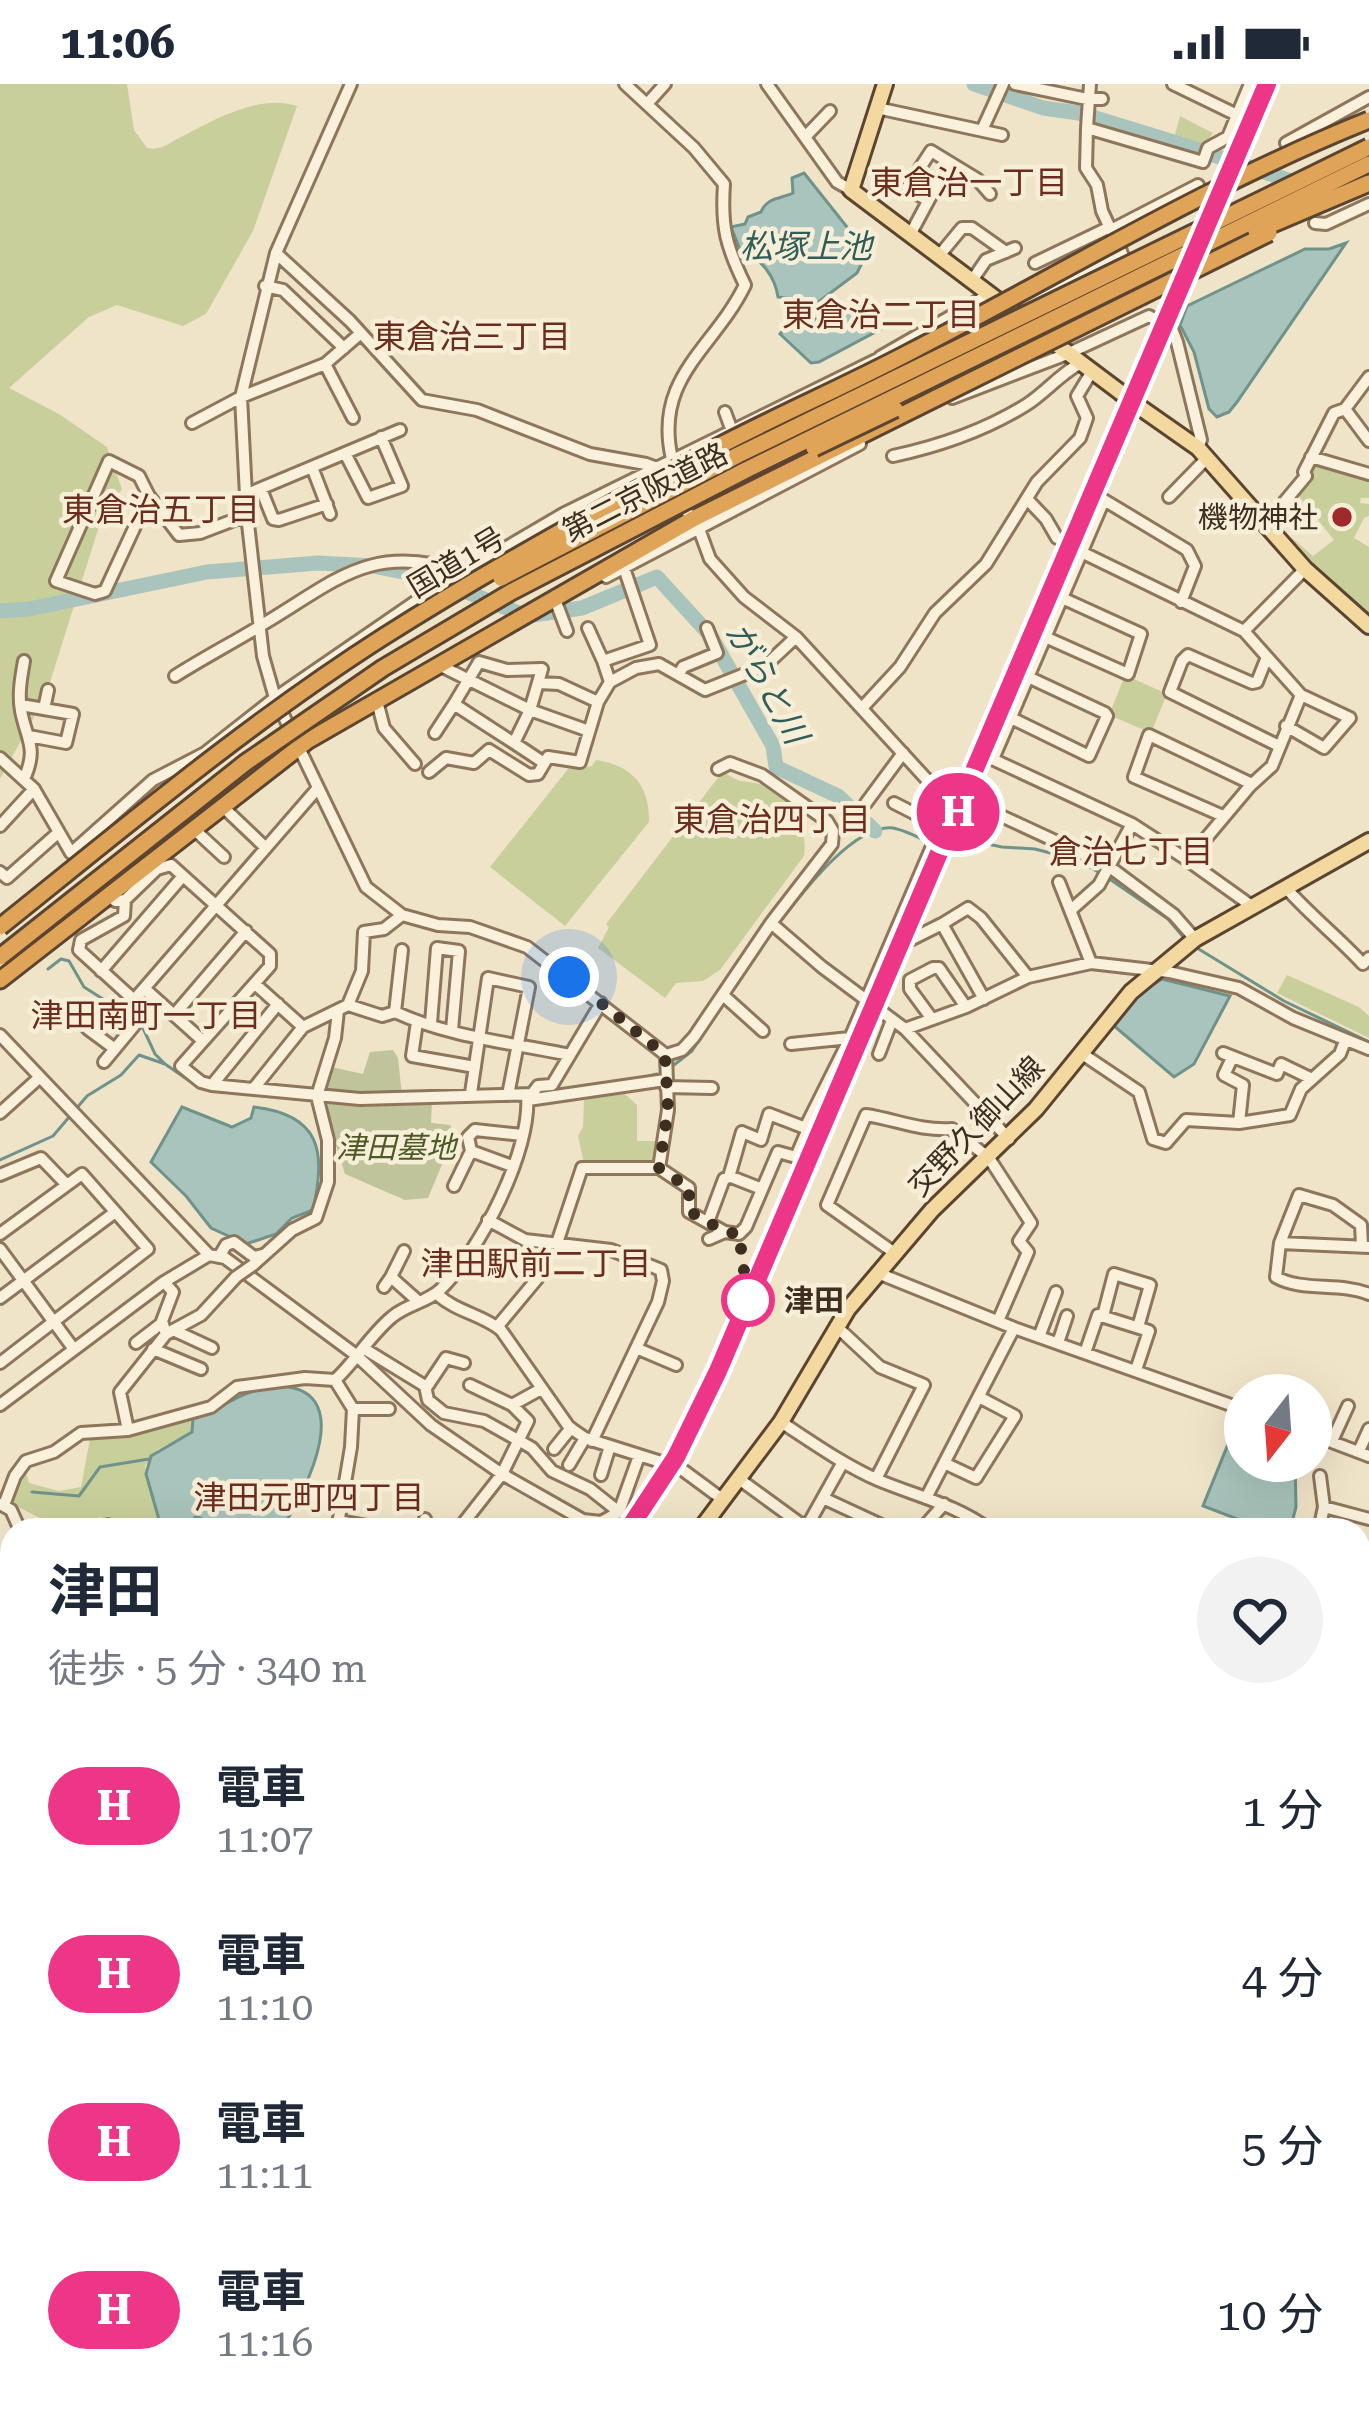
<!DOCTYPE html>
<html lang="ja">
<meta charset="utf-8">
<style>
:root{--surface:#fff;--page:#f2f2f3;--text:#1f2937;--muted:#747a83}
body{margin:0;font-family:"Roboto Serif","Noto Sans JP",serif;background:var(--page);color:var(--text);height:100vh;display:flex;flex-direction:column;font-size:45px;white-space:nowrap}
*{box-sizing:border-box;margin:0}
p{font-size:39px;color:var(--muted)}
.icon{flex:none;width:66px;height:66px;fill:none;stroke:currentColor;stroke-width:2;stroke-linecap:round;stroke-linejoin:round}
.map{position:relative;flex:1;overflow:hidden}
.side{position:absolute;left:0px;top:1434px;width:1371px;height:903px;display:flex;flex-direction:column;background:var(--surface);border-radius:36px 36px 0 0;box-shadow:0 12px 48px #0002}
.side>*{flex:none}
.badge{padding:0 24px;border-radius:39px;font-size:42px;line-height:78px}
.needle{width:78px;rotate:197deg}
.controls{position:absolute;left:1224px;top:1290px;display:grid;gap:24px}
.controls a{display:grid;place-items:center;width:108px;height:108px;border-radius:50%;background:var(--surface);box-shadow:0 12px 48px #0002;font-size:60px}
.you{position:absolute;width:60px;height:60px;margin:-30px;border:9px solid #fff;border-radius:50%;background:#1a73e8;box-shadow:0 0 0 18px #1a73e833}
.map>.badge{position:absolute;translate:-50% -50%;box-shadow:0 0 0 6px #fff}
.round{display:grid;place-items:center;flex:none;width:126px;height:126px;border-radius:63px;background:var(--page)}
.headline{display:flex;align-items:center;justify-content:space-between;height:204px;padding:0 48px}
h1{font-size:57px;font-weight:700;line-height:90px}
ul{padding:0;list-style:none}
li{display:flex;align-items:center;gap:36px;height:168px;padding:0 48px}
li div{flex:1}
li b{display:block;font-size:45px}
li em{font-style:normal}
li .badge{min-width:132px;font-weight:700;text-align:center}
.status{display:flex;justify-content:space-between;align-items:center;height:84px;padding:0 60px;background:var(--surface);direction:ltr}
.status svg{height:33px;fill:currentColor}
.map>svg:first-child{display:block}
</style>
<div class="status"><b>11:06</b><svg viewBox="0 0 49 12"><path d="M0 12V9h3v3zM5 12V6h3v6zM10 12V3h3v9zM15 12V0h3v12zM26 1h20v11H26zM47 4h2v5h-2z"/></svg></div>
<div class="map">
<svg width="1369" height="2336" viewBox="0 0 1369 2336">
<rect width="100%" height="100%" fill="#f0e4c8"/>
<path fill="#c9cf9b" d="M 0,0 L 127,0 L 134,46 L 147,64 C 164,67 167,59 181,53 C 216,35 258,10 297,22 L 253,147 L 206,230 L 183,242 L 117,221 L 89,233 L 9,304 L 59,330 L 107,363 L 122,405 L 102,433 L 46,611 L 0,695 Z
M 1180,32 L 1213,49 L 1203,63 L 1174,54 Z
M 1313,377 L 1369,392 L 1369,414 L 1361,414 L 1360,419 L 1369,420 L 1369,432 L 1364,434 L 1354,454 L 1369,463 L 1369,539 L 1341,516 L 1274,444 L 1279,443 L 1313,472 L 1334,456 L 1297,410 Z
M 1125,591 L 1167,610 L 1151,649 L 1109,631 Z
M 596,676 C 632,681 650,702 649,738 L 565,842 L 490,783 L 568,685 L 592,682 Z
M 723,687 C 740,700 741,696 760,700 C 793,708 808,741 804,772 L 720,886 L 703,897 L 676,899 L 665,914 L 598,864 L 609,843 L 606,840 Z
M 1287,891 L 1359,923 L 1369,932 L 1369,954 L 1277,909 Z
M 624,1009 L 637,1021 L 637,1057 L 656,1057 L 656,1082 L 584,1079 L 578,1052 L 583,1043 L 584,1015 Z
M 192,1333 L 192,1347 L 157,1366 L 145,1382 L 161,1446 L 142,1446 L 100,1433 L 76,1446 L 64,1446 L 12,1420 L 25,1385 L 29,1399 L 59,1407 L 81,1403 L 91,1350 L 148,1347 Z"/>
<path fill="#bfc49a" d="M 393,966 L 398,974 L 402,1011 L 323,1009 L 327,982 L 363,990 L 370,968 Z
M 321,1014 L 432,1017 L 431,1039 L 451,1041 L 446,1071 L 428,1114 L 405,1116 L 345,1090 Z"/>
<path fill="#a9c4bc" stroke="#6f938a" stroke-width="3" d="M 804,89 L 855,153 L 864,175 L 857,189 L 817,219 L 778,213 C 775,193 762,174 741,168 L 731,143 L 745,140 L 748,133 L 761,128 C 767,113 781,115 793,109 L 792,94 Z
M 1346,159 L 1237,318 L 1229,328 L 1217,333 L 1209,325 L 1194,268 L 1180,241 L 1187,222 L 1305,165 L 1329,165 Z
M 857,217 L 881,245 L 819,278 L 811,279 L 780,250 L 793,235 L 825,235 Z
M 1162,895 L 1230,912 L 1194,980 L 1174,993 L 1113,941 L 1143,907 Z
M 182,1023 L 232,1043 L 251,1034 L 254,1023 C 321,1031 326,1067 313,1126 L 292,1134 L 276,1150 L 246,1160 L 211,1144 L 186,1112 L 151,1078 Z
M 272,1302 C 362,1299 306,1407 281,1446 L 220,1446 L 197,1432 L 180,1446 L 162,1446 L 146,1390 L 151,1372 L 192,1348 L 193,1335 C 225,1324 236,1309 272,1302 Z
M 1245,1339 L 1245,1377 L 1295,1377 L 1296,1423 L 1290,1446 L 1256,1446 L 1253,1441 L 1203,1422 L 1235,1343 Z
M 1359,1686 L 1369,1692 L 1369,1747 L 1359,1759 Z"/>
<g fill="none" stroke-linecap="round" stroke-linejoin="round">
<path stroke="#6f938a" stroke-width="3" d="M 937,762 L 968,756 L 1002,763 L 1035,765 L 1077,776 L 1100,789
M 1108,794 L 1168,835 L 1185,855
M 779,839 C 801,811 853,740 893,744 C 904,746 918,753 928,758
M 1197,864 L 1284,917 L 1369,958
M 758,867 L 771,850
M 48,885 L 61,875 L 69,877 L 84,903 L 136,936
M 142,942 L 155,970 L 164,979
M 670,984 L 692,967 L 714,933
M 642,994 L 657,990
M 0,1076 L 53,1052 L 87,1012 L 121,991 L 139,971 L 165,980 L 197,1002
M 32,1408 L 79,1412 L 100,1383 L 149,1375
M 1359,2178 L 1369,2176
M 330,2325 L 338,2336
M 1073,2336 L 1074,2331"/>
<path stroke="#a9c4bc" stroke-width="15" d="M 974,0 L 1043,24 L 1079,29 L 1180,60 L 1303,101
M 0,527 L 29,525 L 207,488 L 318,479 L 373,482 L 432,494 L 526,532 L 582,524 L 657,493 L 710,551 L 773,662 L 776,683 L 838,712 L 875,747"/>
<defs>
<path id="minor" d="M 351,0 L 276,169 L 241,313 L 247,431 L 263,572 L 275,614 L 366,803 L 402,831 L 438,841 L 470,843 L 527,863 L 666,971 L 682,966 L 694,953 L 771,839 L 822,883 L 905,945 L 1009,1055
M 625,0 L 694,64 L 724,100 C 721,143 726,162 745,201 C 714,265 653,293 672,375
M 767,0 L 837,98 L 851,106
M 1015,0 L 1087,15 L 1102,15
M 1090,0 L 1087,44 L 1203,78 L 1208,64 L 1228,53 L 1250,0
M 1173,0 L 1237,31
M 647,20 L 665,0
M 877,24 L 1002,51
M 983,44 L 1003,0
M 1087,44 L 1086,84 L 1097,101 L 1102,127 L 1130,187
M 805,53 L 830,27
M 1286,59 L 1369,13
M 927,116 L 907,104 L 931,67 L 949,78
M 1315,139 L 1326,140 L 1369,120
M 1111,146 L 1198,101
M 910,151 L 949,78 L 977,95 L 990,110
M 276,169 L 350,237 L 422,316 L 477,326 L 590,370 L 646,380 L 657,384 L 664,394
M 938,173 L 962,144 L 972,144 L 1006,168
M 1035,179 L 1110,143
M 971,198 L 986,176 L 1015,164
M 265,202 L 283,206 L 344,264
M 1025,215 L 1121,167
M 880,273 L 988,211
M 325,280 L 353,334
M 1369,293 L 1345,325 L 1369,357
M 952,314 L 1067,270 L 1149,232 L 1172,245 L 1177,258 L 1201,356 L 1198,364
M 725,328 L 732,347
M 192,339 L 241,313 L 325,280 L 361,249
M 345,369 L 368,414 L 402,402 L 381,353
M 893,372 C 940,362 984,347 1026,321 C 1045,309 1059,291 1079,280
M 1311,373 L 1369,390
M 312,383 L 330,430
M 261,405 L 273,435 L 279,436 L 327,420
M 245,411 L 400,346
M 149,412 L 139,392 L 109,377 L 56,497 L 95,510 L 105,507 L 149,412 L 179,451 L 200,449 L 247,431
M 1169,413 L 1207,374
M 678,414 L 699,445 L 710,475 L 744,513 L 796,553 L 930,699 L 1107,781 L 1174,831 L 1195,855
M 1027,415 L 1046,435 L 1057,454
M 1266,440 L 1306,392 L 1304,388 L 1334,329 L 1345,325
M 1075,465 L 1244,547
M 606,493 L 860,360
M 556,518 L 567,547
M 588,544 L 603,577
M 1045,553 L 1128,590 L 1141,550 L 1062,514
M 1267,573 L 1257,598 L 1252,599 L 1188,571 L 1182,577 L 1170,608 L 1279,662
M 24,577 C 21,594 18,610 21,627 C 27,657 38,664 24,695
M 443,583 L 530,626 L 589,647
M 679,590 L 683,583 L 717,569 L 707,544
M 175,592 C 205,573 236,557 265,539 C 340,494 371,459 465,488
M 610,598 L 603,577 L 650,561 L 624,484
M 539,599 L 559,600 L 598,618
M 21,621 L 73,630 L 66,659 L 29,652
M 378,621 L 384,644 L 415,680
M 862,624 L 900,583 L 935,529 L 986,480 L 1037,398 L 1080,354 L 1087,334 L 1077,312 L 1091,289
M 44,625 L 48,606
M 1011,634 L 1089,672 L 1107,632 L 1105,629 L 1028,593
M 1286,642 L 1324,664 L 1350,634 L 1301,611
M 435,649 L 454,620
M 514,659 L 530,626 L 542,585 L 507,586 L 479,578 L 454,620 C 484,640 515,659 544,679
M 0,674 L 34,705 L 71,769 L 153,696 L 205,669 L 275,614 L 422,513 L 563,430 L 878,275 L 890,273
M 990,674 L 1132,740
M 993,675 L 1104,416 L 1187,466 L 1195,482 L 1181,518
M 718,685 L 730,679 L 762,691 L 827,737 L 833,747 L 832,760 L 771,839
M 429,688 L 446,674 L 474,679 L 489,666 L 529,691 L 538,690 L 548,673 L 580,678 L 598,618 L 610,598 L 636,584 L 659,580 L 705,606 L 765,582 L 796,553
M 866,719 L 903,669
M 894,719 L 941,743
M 223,723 L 266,764
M 1223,732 L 1134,693 L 1149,651 L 1252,700
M 0,742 L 34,705
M 197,748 L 224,773
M 1183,773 L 1253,823
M 0,788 L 7,794 L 59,748
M 1059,798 L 1091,879
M 1286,804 C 1311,832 1338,853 1363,880 L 1369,874
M 125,816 L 157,785 L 171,781 L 270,870 L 270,882 L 181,982 L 201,998 L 212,1001 L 360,1015 L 532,1010 L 538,1002 L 552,1001 L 601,919
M 115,817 L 125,816 L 124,832 L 81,856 L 79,866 L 134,916 L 317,705
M 1072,825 L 1099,801 L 1132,740 L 1183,773 L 1192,771 L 1250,702 L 1272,682 L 1301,611 L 1244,547 L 1305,485
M 942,840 L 968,824 L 981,834 L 1028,893
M 101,887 L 183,792
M 255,900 L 303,943
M 145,905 L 203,957
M 723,911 L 763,947
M 348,921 L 382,932 L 395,928 C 449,953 512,959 570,971
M 877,926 L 906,858 L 942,840 L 984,915
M 395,928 L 402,866
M 76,930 L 88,945 L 115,965
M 174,931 L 246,847
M 932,935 L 910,905 L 910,896 L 933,884 L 939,884 L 966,923
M 417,938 L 412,972 L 475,983
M 431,939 L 437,864 L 459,867 L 452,946
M 88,945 L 105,924
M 905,945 L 966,923 L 1028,893 L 1091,879 L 1169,888 L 1239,904 L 1293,934 L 1369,965
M 0,951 L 209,1171 L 225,1174 L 356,1271 L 431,1341 L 502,1390 L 583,1436 L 601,1438 L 619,1428 L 639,1372
M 791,960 L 850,954
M 1081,969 L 1139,1008 L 1153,1055 L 1166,1059 L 1186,1036 L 1239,1039 L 1290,1031 L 1301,1005 L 1340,970 L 1345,957
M 1223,969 L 1277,990 L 1281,980 L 1312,995
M 879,970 L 892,936
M 1232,974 L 1224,991 L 1243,1001 L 1239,1039
M 104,978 L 138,937 L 161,920
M 212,1001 L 278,920
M 666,1003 L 712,1004
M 254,1004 L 303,943 L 348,921 L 362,887 L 364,848 L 384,845 L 402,831
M 471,1009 L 488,894 L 529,903 L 508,1011
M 528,1016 L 665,996
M 0,1029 L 40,993
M 805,1044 L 850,954 L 954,711
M 512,1082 L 471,1067 L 468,1053 L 475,1046 L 522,1051
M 659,1084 L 668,1026 L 666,971
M 0,1091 L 41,1074 L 66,1100
M 729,1092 L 762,1105
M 454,1102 L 471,1067
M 488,1136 L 525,1156 L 611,1166 L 661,1186 L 663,1197 L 658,1218 L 592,1357
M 708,1138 L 724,1095 L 729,1093 L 742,1048 L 761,1056 L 769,1030 L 808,1045 L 796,1073 L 778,1068 L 746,1143 L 739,1150 L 725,1148 L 709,1155
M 0,1150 L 82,1090 L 148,1165 L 0,1279
M 557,1159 L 582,1084 L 659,1084 L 689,1104 L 689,1128 L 725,1148
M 1280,1159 L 1299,1111 L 1333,1121 L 1361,1141 L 1362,1161
M 1369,1163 L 1280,1159 L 1276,1193 C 1302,1208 1340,1198 1369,1210
M 0,1165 L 73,1264
M 896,1170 L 827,1121 L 866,1031 C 898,1036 919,1047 952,1045 L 989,1074 L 1031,1139 L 1019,1157 L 1028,1168 L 998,1237
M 219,1173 L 226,1161 L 234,1158 L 254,1173 L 263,1171
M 253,1181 L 292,1146 L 316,1134 L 328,1098 L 328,1056 L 317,1012 L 335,954 L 338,927
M 878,1189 L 1014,1244 L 1245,1326
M 391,1193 L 404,1167
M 164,1198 L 173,1208 L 162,1237 L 166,1250
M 384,1203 L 391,1193 L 419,1218
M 437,1210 C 456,1228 481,1230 501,1246 L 569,1343 L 585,1354 L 680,1384 L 722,1415
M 0,1214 L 114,1129
M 1103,1232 L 1114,1190 L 1150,1201 L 1138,1243
M 836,1242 L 880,1283 L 924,1301 L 876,1395
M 497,1243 L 537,1195
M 173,1246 L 212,1264
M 1039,1253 L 1056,1208
M 136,1259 L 162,1239
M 1058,1259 L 1067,1232
M 363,1264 L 425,1302 L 428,1316 L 444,1329 L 484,1337 L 518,1356 L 532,1364 L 552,1387 L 590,1405 L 619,1428
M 636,1264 L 676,1281
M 153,1265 L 201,1285
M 1085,1269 L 1098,1231 L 1149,1247 L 1136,1286
M 335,1296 L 353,1325
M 470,1301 L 512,1321
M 426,1304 L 446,1274 L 464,1279
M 0,1321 L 164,1198 L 209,1171
M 781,1338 C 813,1359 844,1381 878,1396 C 916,1412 957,1421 990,1446
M 128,1346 L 120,1308 L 166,1250 L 201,1231 L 236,1193
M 1311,1350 L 1369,1372
M 1332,1357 L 1348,1322
M 554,1365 L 571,1344
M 1359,1367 L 1369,1345
M 944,1379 L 976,1394 L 1015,1332 L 979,1313
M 569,1381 L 585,1354
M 601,1391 L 610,1362
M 1320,1392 L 1324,1423 L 1369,1435
M 739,1395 L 809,1446
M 823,1414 L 892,1446
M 926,1414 L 1014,1244
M 0,1420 L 11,1426 L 20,1446
M 4,1421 L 15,1392 L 26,1377 L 54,1368 L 81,1349 L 128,1346 L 211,1323 L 237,1303 L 305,1294 L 335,1296 C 355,1278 370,1251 392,1233 C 406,1221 427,1218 440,1206 C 480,1167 532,1066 527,1011
M 338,1437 L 389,1446
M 106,1446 L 108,1441
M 337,1446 L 351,1363 L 353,1325 L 389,1325
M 423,1446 L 425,1435
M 458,1446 L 502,1390 L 528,1337 L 512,1321 L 541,1305
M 805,1446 L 843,1378
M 921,1446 L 944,1420
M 1319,1446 L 1324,1423
M 0,1501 L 3,1488 L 12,1490
M 1363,1516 L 1369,1500
M 1359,1553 L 1369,1557
M 1359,1593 L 1369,1597
M 0,1602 L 12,1615
M 1359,1627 L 1369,1613
M 1359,1659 L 1369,1665
M 0,1867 L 12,1856
M 1359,1872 L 1369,1879
M 1359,1982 L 1369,1973
M 0,2073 L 12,2088
M 238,2325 L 245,2336
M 470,2325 L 471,2336
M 600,2325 L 602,2336
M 691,2325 L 701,2336
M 733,2325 L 745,2336
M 823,2325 L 837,2336
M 1079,2325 L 1093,2336
M 431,2336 L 434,2325
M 798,2336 L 798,2325"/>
<path id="major" d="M 885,0 L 851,106 L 1120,308
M 1138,322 L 1198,364 L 1305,485 L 1369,542
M 700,1446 L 781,1338 L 848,1225 L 932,1126 L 1036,1025 L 1131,908 L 1195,855 L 1369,757
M 55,2336 L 63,2325"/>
<path id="highway" d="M 0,896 L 307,657 L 693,435 L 936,314
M 0,2107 L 12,2105
M 360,2325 L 373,2336"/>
</defs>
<use href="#minor" stroke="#8d765c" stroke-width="16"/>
<use href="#major" stroke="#5b4430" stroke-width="20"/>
<use href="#highway" stroke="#5b4430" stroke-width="21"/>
<use href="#minor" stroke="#faf1dc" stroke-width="10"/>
<use href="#major" stroke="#f3d9a0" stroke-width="14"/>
<use href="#highway" stroke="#e0a458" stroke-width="15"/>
<path stroke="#3d2e20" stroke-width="3" stroke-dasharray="21 21" stroke-linecap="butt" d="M 628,1446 L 676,1373 L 718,1287 L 1267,0
M 6,2336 L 13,2325"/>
<defs>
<path id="minor-bridge" d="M 236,1193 L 253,1181"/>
<path id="major-bridge" d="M 1120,308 L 1138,322"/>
<path id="highway-bridge" d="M 1256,147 L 1369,99
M 936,314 L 1269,149
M 814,364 L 895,325
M 501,494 L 738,371 L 1369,63
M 0,843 C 125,743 247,640 383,553 C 492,484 606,421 721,361 C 783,329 847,301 908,269 C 1061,190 1209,100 1369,36
M 0,873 L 245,679 L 383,584 L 511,508 L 746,386 L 1369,80"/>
</defs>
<use href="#minor-bridge" stroke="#8d765c" stroke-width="16" stroke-linecap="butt"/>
<use href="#major-bridge" stroke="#5b4430" stroke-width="20" stroke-linecap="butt"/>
<use href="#highway-bridge" stroke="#5b4430" stroke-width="21" stroke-linecap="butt"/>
<use href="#minor-bridge" stroke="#faf1dc" stroke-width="10"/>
<use href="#major-bridge" stroke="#f3d9a0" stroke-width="14"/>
<use href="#highway-bridge" stroke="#e0a458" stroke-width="15"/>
</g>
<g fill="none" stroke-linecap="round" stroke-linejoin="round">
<defs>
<path id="line" d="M 628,1446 L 676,1373 L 718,1287 L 1267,0"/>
</defs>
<use href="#line" stroke="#fff" stroke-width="27"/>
<use href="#line" stroke="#ee3689" stroke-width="18"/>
<path stroke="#3d2e20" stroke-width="12" stroke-dasharray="0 21.6" d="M 569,893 L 665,971 L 668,1026 L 659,1084 L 689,1104 L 689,1127 L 725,1148 L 739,1150 L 748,1216"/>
</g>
<circle fill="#9e2a2b" stroke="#f7eed8" stroke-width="4.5" cx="1342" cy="433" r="12"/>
<circle fill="#fff" stroke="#ee3689" stroke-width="6" cx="748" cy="1216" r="24"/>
<g text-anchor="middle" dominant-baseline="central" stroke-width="9" stroke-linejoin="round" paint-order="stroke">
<g font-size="30" fill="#3d2e20" stroke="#f7eed8">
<text transform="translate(645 408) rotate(-27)">第二京阪道路</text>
<text transform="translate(456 478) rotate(-31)">国道1号</text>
<text transform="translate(976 1042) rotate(-46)">交野久御山線</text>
</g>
<g font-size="30" fill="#3d2e20" stroke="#f7eed8" text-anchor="end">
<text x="1318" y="433">機物神社</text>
</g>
<g font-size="30" font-style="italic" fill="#4d5a26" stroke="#f7eed8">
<text x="396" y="1063">津田墓地</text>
</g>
<g font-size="30" font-weight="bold" fill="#3d2e20" stroke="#f7eed8" text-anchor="start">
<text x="784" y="1216">津田</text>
</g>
<g font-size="33" fill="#6b2e1e" stroke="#f7eed8">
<text x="969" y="98">東倉治一丁目</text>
<text x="881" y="230">東倉治二丁目</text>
<text x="472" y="252">東倉治三丁目</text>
<text x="161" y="425">東倉治五丁目</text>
<text x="772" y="735">東倉治四丁目</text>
<text x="1131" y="767">倉治七丁目</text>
<text x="146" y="931">津田南町一丁目</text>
<text x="536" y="1179">津田駅前二丁目</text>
<text x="309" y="1413">津田元町四丁目</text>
</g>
<g font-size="33" font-style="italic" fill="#2f5d5a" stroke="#f7eed8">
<text x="806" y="162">松塚上池</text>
<text transform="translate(767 599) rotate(61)">がらと川</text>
</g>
</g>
</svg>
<div class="controls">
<a><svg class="needle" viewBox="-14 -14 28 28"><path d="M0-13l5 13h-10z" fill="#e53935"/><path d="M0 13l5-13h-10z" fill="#747a83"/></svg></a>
</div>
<div class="you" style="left:569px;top:893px"></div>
<b class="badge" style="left:958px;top:728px;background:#ee3689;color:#fff">H</b>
<section class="side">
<div class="headline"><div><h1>津田</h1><p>徒歩 · 5 分 · 340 m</p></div><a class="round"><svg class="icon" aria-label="heart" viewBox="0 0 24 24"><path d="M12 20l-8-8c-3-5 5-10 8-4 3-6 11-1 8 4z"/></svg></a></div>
<ul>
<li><span class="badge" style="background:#ee3689;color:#fff">H</span><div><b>電車</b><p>11:07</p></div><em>1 分</em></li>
<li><span class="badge" style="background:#ee3689;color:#fff">H</span><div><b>電車</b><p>11:10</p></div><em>4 分</em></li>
<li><span class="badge" style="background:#ee3689;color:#fff">H</span><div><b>電車</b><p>11:11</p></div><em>5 分</em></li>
<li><span class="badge" style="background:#ee3689;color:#fff">H</span><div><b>電車</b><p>11:16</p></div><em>10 分</em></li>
</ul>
</section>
</div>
